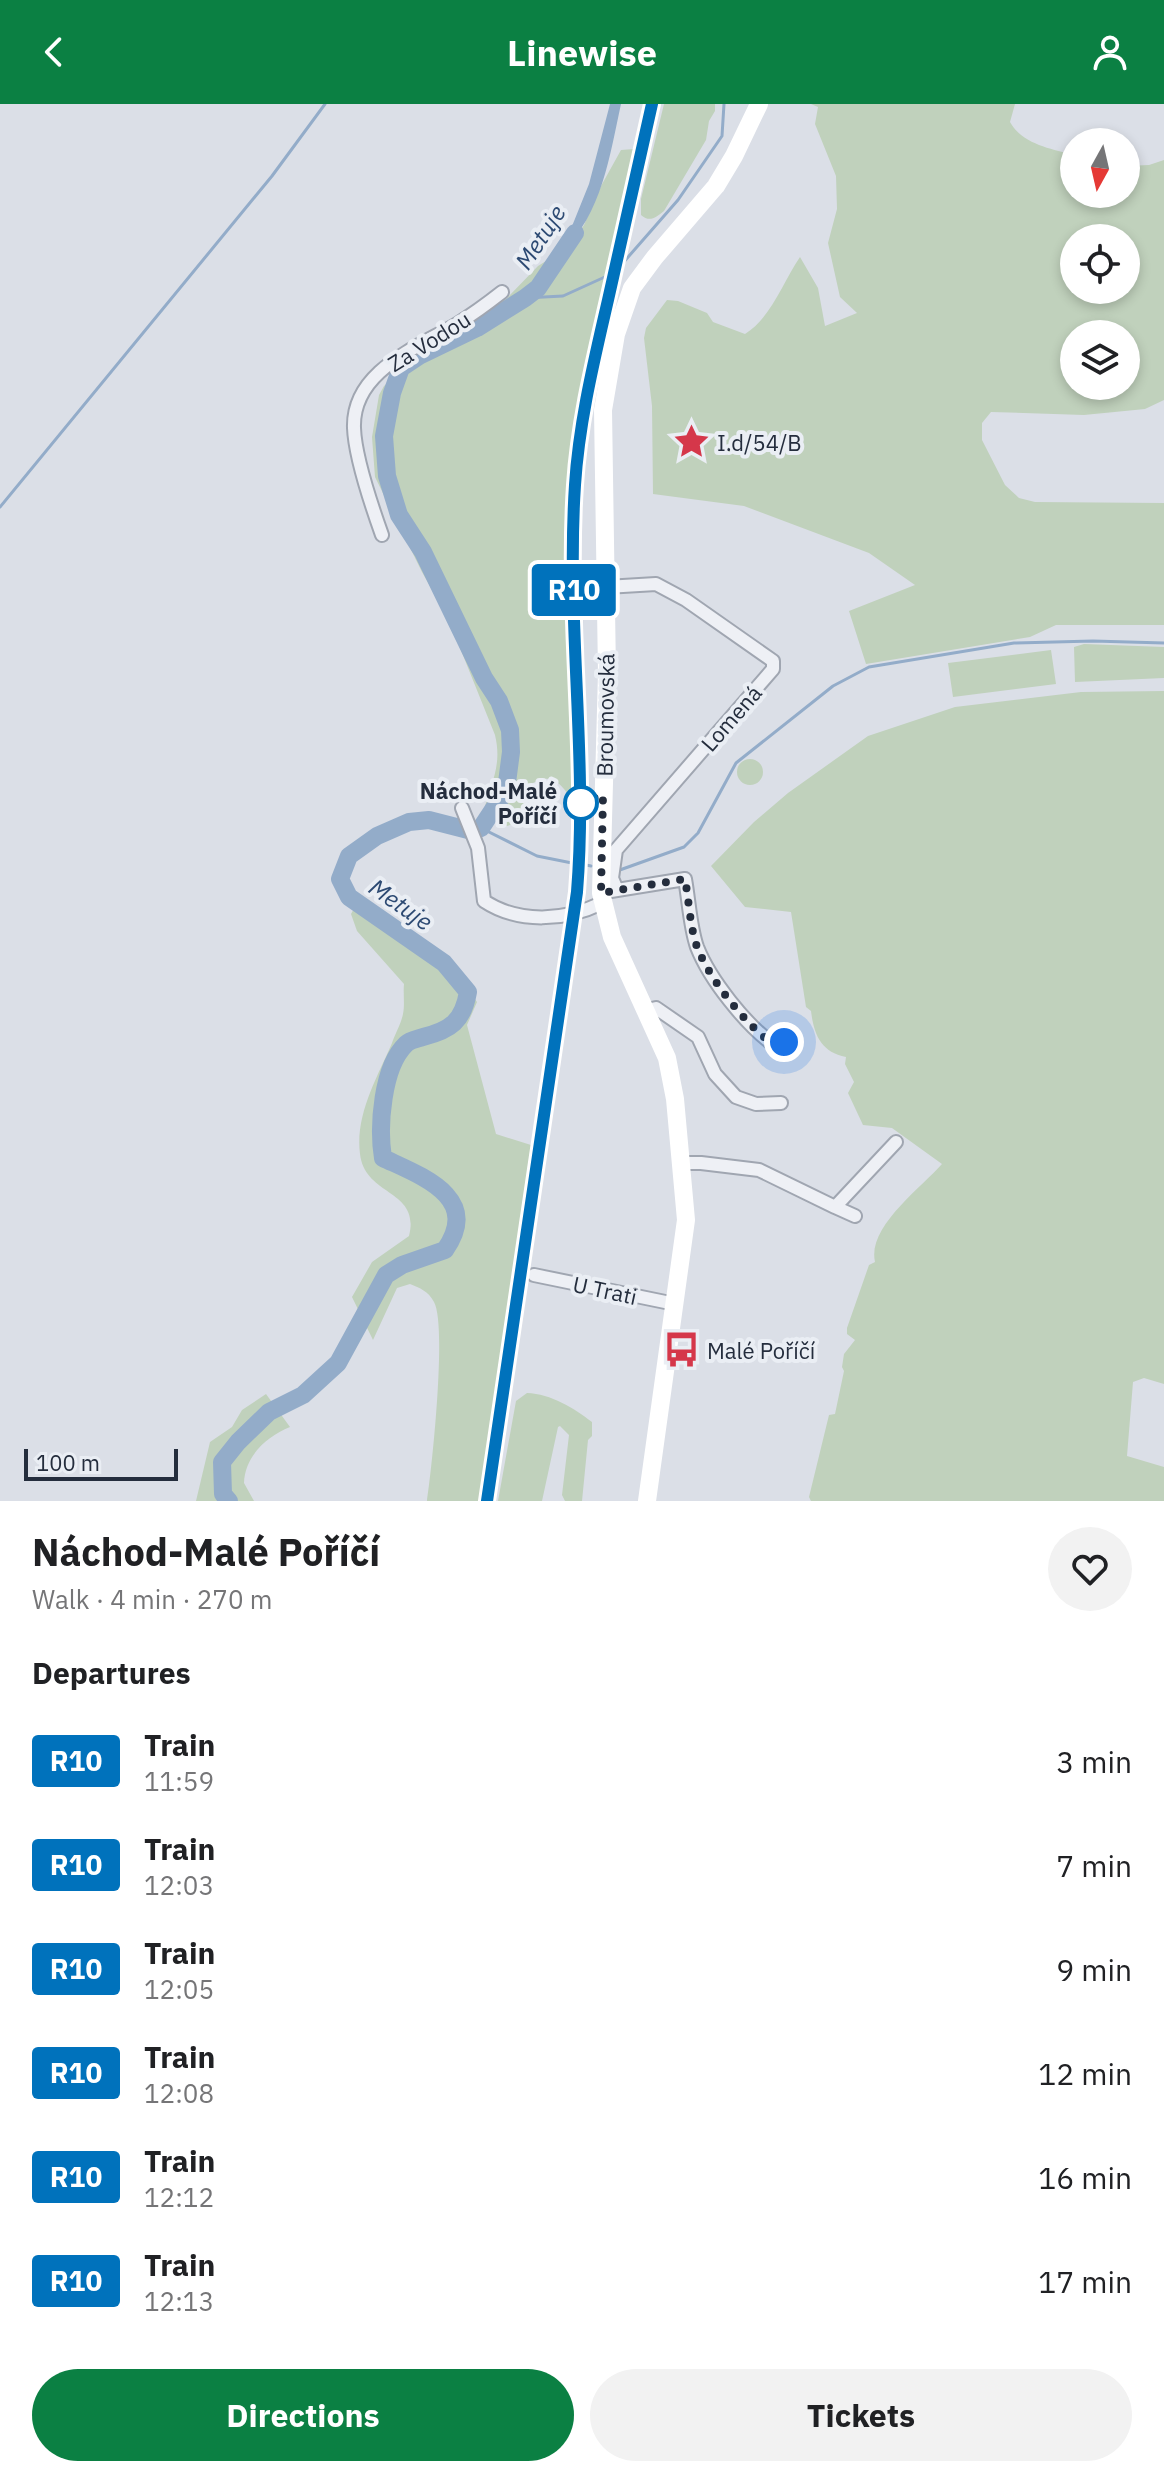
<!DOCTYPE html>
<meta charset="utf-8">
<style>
:root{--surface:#fff;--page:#f2f2f2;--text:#202124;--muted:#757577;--accent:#0b8043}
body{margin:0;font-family:"IBM Plex Sans",sans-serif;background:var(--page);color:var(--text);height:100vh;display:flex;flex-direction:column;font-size:30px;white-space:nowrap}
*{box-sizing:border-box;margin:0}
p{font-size:26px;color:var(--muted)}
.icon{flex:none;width:44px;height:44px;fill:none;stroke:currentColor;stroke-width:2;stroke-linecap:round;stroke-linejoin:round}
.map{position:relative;height:1397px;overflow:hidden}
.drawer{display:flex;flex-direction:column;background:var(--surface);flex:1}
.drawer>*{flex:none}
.badge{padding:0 16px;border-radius:6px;font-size:28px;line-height:52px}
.needle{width:52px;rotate:188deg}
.fabs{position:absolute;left:1060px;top:24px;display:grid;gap:16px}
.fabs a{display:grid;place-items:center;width:80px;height:80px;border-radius:50%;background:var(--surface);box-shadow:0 4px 12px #0003;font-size:40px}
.scale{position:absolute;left:24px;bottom:20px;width:154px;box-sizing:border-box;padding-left:8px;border:4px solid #242d3d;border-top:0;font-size:22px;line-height:28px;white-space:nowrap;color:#242d3d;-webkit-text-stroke:6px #eaeef4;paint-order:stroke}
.you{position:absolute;width:40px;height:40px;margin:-20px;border:6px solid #fff;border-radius:50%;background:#1a73e8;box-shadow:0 0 0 12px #1a73e833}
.map>.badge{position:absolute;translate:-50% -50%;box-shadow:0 0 0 4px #fff}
h2{padding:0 32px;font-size:30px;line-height:72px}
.round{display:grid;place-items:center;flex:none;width:84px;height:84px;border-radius:42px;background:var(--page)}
.summary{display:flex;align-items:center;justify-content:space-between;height:136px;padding:0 32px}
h1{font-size:38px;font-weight:700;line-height:60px}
.primary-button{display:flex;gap:16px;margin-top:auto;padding:16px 32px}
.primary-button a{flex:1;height:92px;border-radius:48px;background:var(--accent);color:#fff;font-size:32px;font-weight:700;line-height:92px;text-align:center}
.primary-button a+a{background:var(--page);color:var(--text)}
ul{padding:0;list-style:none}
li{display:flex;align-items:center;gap:24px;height:104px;padding:0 32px}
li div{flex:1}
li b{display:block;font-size:30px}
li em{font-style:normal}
li .badge{min-width:88px;font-weight:700;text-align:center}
header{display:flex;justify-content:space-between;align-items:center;height:104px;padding:0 32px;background:var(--accent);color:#fff;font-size:36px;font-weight:700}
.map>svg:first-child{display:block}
</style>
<header><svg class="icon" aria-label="back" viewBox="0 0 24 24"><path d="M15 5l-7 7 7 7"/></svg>Linewise<svg class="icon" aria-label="person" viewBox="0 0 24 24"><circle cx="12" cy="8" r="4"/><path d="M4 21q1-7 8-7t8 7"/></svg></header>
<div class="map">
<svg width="1164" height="1397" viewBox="0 0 1164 1397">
<rect width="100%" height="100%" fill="#dbdfe7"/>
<path fill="#c9ced9" d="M 644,0 L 660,0 L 598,274 L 586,346 L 583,381 L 581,448 L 589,699 L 585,789 L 495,1397 L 479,1397 L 569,787 L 573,744 L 573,661 L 565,448 L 571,344 L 583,271 Z"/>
<path fill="#c0d1bc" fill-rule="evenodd" d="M 664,0 L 715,0 L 715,7 L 709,17 L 706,36 L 664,107 C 656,113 650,119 641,111 L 641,95 Z
M 811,0 L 1015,0 L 1010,18 C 1022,40 1051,45 1074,51 L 1074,90 L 1126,90 L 1126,62 L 1149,61 L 1164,56 L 1164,296 L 1145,305 L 1084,311 L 991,308 L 982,319 L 982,336 L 1005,381 L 1019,394 L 1035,398 L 1164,399 L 1164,521 L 1056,521 L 1030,533 L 866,560 L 849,507 L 915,481 L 869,449 L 744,402 L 653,390 L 652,302 L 644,234 L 646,224 L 667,196 L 678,197 L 707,209 L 713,218 L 745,230 C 771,214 783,178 800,153 L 818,184 L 825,222 L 857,209 L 840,193 L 828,139 L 837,105 L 836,72 L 815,20 L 818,3 ZM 1074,134 L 1126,134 L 1126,186 L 1074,186 ZM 1074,230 L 1126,230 L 1126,282 L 1074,282 Z
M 634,45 L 583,271 L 571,344 L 565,448 L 574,698 C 562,682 554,667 533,679 C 526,695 526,717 507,722 L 483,711 C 489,681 503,664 495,631 L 448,514 L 422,468 L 375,373 L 372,333 L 379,291 L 384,282 L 435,238 L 507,194 L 538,162 L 562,147 L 573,137 L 584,121 L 601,82 L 621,46 Z
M 1084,540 L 1164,543 L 1164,574 L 1075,578 L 1074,543 Z
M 1051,546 L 1056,580 L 953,593 L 948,559 Z
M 1164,587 L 1164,1280 L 1144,1274 L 1133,1278 L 1127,1352 L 1164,1363 L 1164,1397 L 811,1397 L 809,1393 L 829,1311 L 835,1310 L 844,1267 L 842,1263 L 844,1250 L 855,1236 L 847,1230 L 847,1224 L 869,1161 L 875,1158 C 867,1123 921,1084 942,1060 L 892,1024 L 863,1021 L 848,989 L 854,978 L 845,960 L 846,953 C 821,948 814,931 811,907 L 806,903 L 791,808 L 745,803 L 711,762 L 754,718 L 788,689 L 868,632 L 955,603 L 1081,588 Z
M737 668a13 13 0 1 1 26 0a13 13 0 1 1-26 0Z
M 361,792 C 409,822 444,851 477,898 L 467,921 L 496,1030 L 531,1041 L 479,1397 L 427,1397 C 432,1365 447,1221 434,1198 C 428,1187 420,1184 410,1180 L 397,1184 L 373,1236 L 352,1193 L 372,1158 L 409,1132 C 421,1085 365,1093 360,1050 C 355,1011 377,974 392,939 C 395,930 401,920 403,910 C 405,901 403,889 404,880 L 357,827 L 351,810 Z
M 527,1289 C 551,1290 574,1304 592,1318 L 592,1332 L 588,1336 L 582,1397 L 565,1397 L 562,1391 L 569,1331 L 560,1322 L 558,1323 L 542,1397 L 498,1397 L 516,1297 Z
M 266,1290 L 290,1323 C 266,1333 245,1352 244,1379 L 254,1397 L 196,1397 L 210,1338 L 232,1323 L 242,1306 Z"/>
<path fill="#93acc9" d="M 610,0 L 621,0 C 610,50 602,111 562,147 L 589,80 Z"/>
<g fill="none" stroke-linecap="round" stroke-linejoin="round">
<path stroke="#93acc9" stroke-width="3" d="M 615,168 L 678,96 L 722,32 L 724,0
M 525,194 L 563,192 L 607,172
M 0,403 L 272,72 L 325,0
M 481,724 L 537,752 L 572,759
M 586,761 L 591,762
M 617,767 L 684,743 L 698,729 L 736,659 L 833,582 L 869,563 L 1014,539 L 1093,537 L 1164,539"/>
<path stroke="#93acc9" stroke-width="18" d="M 229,1397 L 223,1390 L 222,1358 L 238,1338 L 269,1308 L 303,1291 L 338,1259 L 386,1171 L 402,1161 L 445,1146 C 482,1093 421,1072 383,1054 C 378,1023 382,963 406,940 C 410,936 417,935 423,933 C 451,926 463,917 468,888 L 444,859 L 349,793 L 340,775 L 349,752 L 377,732 L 409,718 L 429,716 L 472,727 L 481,724 L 506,686 L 511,648 L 510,626 L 499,597 L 484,574 L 423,448 L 399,411 L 387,372 L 384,332 L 392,289 L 401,264 L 419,252 L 477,224 L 525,194 L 538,184 L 575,129"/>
<defs>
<path id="minor" d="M 382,431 C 372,403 355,352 354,324 C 352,267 417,244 457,220 C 473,210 488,199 502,188
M 606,483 L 656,480 L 686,496 L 773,557 L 773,565 L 616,746 L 612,774 L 617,786
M 462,704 L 478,744 L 484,797 C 519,820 565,817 602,799
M 611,787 L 685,775 C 689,797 690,823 697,843 C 710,876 746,921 774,941 L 784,938
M 647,906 L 656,904 L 698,933 L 715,970 L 736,993 L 756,1000 L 781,999
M 681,1059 L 701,1059 L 759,1066 L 835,1103 L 896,1038
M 835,1103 L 855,1112
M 534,1171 L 675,1200"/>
</defs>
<use href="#minor" stroke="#a0a6b1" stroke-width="16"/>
<use href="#minor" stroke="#eef0f5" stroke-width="12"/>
<path stroke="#fff" stroke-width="18" d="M 647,1397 L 686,1116 L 675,995 L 667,954 L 612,833 L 601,789 L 607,569 L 603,306 L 616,230 L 632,184 L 655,153 L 716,82 L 734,52 L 759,0"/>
<path stroke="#747e91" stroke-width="3" stroke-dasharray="4 8" stroke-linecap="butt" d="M 487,1397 L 577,788 C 588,652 566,517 575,381 C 579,320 593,261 607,202 C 622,134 637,67 652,0"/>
</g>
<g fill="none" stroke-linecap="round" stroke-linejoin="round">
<defs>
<path id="line" d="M 487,1397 L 577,788 C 588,652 566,517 575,381 C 579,318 594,257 608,196 C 623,131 637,65 652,0"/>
</defs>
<use href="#line" stroke="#fff" stroke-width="18"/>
<use href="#line" stroke="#0072bc" stroke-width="12"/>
<path stroke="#242d3d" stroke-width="8" stroke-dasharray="0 14.4" d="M 581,699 L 603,691 L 601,789 L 685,775 C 689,797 690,823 697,843 C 710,876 746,921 774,941 L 784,938"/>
</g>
<defs>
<symbol id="sight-bare" viewBox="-9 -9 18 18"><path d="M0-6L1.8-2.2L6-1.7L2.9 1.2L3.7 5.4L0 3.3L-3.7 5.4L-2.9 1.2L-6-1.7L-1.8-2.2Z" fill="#d5374a" stroke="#eaeef4" stroke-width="2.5" paint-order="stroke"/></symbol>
<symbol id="bus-bare" viewBox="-9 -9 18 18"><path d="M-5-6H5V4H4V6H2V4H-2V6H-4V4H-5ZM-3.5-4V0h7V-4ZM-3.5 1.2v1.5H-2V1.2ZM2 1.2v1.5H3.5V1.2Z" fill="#d5374a" stroke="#eaeef4" stroke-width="2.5" paint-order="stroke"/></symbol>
</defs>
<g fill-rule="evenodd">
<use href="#sight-bare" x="666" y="312" width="51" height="51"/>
<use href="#bus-bare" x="656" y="1220" width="51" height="51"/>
</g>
<circle fill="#fff" stroke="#0072bc" stroke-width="4" cx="581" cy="699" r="16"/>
<g text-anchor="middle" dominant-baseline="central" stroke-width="8" stroke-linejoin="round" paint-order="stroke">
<g font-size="22" fill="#242d3d" stroke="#eaeef4">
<text transform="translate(429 237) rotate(-32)">Za Vodou</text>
<text transform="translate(605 611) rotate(-89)">Broumovská</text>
<text transform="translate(731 614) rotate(-49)">Lomená</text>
<text transform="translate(605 1186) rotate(12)">U Trati</text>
</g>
<g font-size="22" fill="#242d3d" stroke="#eaeef4" text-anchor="start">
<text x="717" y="338">I.d/54/B</text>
<text x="707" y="1246">Malé Poříčí</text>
</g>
<g font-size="22" font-weight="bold" fill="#242d3d" stroke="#eaeef4" text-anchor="end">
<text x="557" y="686">Náchod-Malé<tspan x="557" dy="25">Poříčí</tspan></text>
</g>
<g font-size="24" font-style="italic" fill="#2d4a73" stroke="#eaeef4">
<text transform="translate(540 133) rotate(-57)">Metuje</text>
<text transform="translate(401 800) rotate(35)">Metuje</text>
</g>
</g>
</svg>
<div class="fabs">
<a><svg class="needle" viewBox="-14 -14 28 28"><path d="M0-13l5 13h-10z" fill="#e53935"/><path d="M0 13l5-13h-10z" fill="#757577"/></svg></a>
<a><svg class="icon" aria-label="locate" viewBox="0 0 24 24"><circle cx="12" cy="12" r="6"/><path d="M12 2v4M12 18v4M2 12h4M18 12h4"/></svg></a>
<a><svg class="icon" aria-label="layers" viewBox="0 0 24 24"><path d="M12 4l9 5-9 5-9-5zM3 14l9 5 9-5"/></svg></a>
</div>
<div class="scale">100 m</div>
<div class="you" style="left:784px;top:938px"></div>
<b class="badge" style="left:574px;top:486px;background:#0072bc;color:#fff">R10</b>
</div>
<section class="drawer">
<div class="summary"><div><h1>Náchod-Malé Poříčí</h1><p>Walk · 4 min · 270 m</p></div><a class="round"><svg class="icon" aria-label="heart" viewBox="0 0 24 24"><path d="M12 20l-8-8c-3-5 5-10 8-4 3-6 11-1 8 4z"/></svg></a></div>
<h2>Departures</h2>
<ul>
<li><span class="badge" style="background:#0072bc;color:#fff">R10</span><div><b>Train</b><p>11:59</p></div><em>3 min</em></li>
<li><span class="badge" style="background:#0072bc;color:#fff">R10</span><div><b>Train</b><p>12:03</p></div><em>7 min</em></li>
<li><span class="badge" style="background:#0072bc;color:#fff">R10</span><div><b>Train</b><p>12:05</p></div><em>9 min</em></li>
<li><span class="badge" style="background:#0072bc;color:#fff">R10</span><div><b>Train</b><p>12:08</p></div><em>12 min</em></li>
<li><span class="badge" style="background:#0072bc;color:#fff">R10</span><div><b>Train</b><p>12:12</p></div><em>16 min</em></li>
<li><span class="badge" style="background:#0072bc;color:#fff">R10</span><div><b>Train</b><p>12:13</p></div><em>17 min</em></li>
</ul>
<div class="primary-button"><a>Directions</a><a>Tickets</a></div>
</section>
